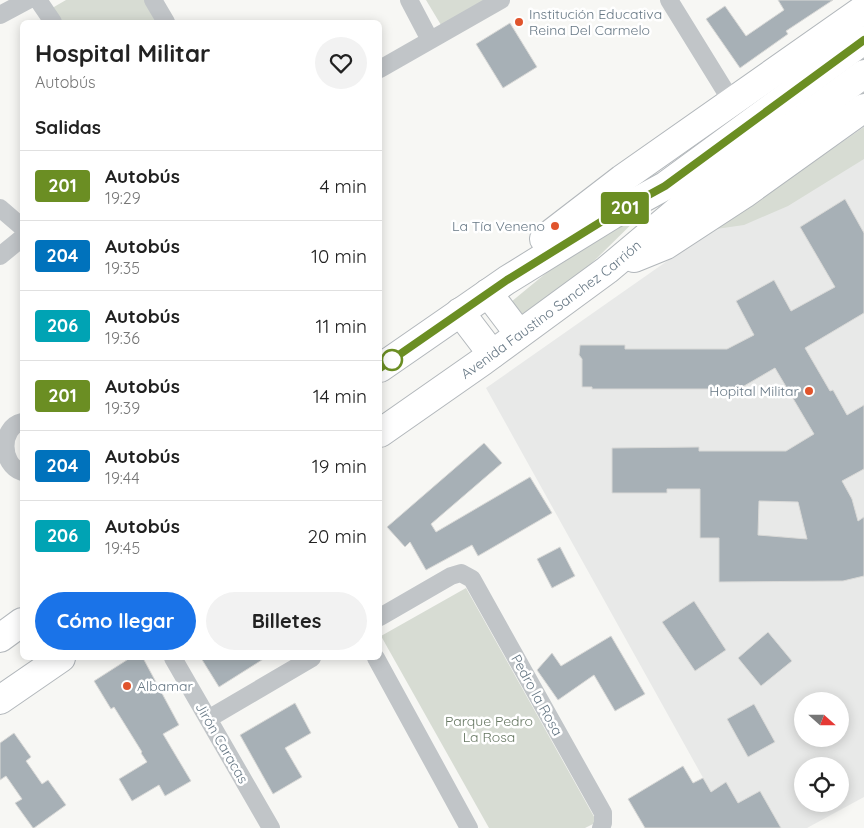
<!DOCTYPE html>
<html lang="es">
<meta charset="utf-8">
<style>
:root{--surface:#fff;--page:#f2f2f2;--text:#222;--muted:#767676;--line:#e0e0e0;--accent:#1a73e8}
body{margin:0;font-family:Quicksand,sans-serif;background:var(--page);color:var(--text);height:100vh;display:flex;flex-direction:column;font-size:19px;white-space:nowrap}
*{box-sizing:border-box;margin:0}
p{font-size:16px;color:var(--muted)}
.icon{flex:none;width:28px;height:28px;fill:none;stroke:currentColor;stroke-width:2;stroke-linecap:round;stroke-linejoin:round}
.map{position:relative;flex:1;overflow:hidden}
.drawer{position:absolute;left:20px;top:20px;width:362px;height:640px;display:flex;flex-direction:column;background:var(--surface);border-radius:8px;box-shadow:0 2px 12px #0003}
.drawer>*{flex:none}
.badge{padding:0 10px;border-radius:4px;font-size:18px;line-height:32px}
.needle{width:32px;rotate:111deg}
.controls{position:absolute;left:794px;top:692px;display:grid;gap:10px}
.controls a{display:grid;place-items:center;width:55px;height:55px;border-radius:50%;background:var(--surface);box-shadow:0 2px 12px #0003;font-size:25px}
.map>.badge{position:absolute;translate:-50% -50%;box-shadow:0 0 0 2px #fff}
h2{padding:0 15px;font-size:19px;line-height:45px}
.round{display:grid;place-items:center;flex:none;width:52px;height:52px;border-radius:26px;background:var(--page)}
.headline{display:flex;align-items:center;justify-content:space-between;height:85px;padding:0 15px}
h1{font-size:24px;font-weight:700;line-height:38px}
.button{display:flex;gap:10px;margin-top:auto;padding:10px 15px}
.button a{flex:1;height:58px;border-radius:30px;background:var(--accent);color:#fff;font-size:20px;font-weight:700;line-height:58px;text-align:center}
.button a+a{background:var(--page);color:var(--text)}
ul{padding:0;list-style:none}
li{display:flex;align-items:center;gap:15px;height:70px;padding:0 15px;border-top:1px solid var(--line)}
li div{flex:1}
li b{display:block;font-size:19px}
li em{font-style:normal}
li .badge{min-width:55px;font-weight:700;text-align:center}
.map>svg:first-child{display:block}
</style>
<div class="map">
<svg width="864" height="828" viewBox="0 0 864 828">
<rect width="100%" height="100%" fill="#f7f7f4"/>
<path fill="#e8e9e8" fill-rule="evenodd" d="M 864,123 L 864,797 L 807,828 L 731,828 L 486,388 ZM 802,701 L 840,701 L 840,739 L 802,739 ZM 802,766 L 840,766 L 840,804 L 802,804 Z"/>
<path fill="#d7dcd3" d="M 66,0 L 149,0 L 163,22 L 55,22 L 47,11 Z
M 426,0 L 486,0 L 441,25 Z
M 864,127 L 864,159 L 788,206 L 744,225 L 716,229 Z
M 650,206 L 594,261 L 558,293 L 523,315 L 518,315 L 511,302 L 585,241 Z
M 466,588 L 597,822 L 585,828 L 489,828 L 381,636 Z"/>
<path fill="#a7b0b6" stroke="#d9d9d7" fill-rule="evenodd" d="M 778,0 L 833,0 L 786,31 L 788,34 L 740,68 L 706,19 L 725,6 L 746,36 L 784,10 Z
M 510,23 L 537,67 L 503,88 L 476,44 Z
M 845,199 L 864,233 L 864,313 L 805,348 L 830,391 L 833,390 L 847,415 L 864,405 L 864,469 L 842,481 L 852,499 L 858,521 L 864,517 L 864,576 L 843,581 L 719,582 L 719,538 L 700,538 L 700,489 L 667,489 L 667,493 L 612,493 L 612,448 L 699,447 L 699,451 L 786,451 L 814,434 L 775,368 L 739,389 L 592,389 L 592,387 L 582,387 L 582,359 L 579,355 L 580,345 L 625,345 L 625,349 L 727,349 L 754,335 L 736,301 L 774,280 L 791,311 L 835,287 L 800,227 ZM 759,501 L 798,502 L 807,539 L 758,535 Z
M 484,443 L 502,463 L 431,524 L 436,532 L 530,477 L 552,513 L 478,556 L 472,545 L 426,570 L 410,542 L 405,547 L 387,527 Z
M 560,547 L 575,576 L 552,588 L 537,559 Z
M 694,601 L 726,650 L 695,671 L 662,622 Z
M 768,632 L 792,661 L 761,686 L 738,658 Z
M 611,636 L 645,694 L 615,711 L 594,675 L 558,700 L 537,670 L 552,653 L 561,666 Z
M 130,658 L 143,658 L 179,725 L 163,734 L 191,781 L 165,796 L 159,785 L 132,801 L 119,779 L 147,762 L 141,753 L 142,752 L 114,707 L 111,709 L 94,681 Z
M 201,658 L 265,658 L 219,687 Z
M 295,703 L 311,733 L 285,748 L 302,777 L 273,794 L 240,735 Z
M 754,704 L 775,742 L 748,757 L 727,719 Z
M 14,733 L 31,757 L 26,761 L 42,784 L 48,780 L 66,805 L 34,828 L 33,828 L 15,803 L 22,799 L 6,776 L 0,780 L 0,743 Z
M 683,766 L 693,783 L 703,778 L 711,792 L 726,782 L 738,803 L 760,791 L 781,828 L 645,828 L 628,799 Z"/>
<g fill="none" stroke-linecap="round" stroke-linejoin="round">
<defs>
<g id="primary">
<path d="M 544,239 L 622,179 L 864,9"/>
<path d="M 634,258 L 666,245 L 744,194 L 864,108"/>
<path d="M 488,293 L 519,334"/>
<path d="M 460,312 L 492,354"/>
<path d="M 380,368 L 507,280 L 612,215 L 665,186 L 864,40"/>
<path id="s1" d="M 380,433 L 483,361 L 607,270 L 682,207 L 864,74"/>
<path d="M 0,638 L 22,622"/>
<path d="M 0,700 L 61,658"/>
</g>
</defs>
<use href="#primary" stroke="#b2b7bb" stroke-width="30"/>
<path stroke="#c1c5c8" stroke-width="18" d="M 38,0 L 53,22
M 153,0 L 166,22
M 409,0 L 430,40
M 669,0 L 732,102
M 0,15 L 28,0
M 380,69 L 501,0
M 0,208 L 22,227
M 0,256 L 22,238
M 22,422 C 0,427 0,465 22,472
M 380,617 L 451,576 L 461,573 L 472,579 L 603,813 L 603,823 L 601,828
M 173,658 L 271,828
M 376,658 L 469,828
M 208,719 L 312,658"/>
<use href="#primary" stroke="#fff" stroke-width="28"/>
</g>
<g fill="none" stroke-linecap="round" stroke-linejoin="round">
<defs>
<path id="line" d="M 380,368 L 507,280 L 612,215 L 665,186 L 864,40"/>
</defs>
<use href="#line" stroke="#fff" stroke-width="11"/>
<use href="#line" stroke="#6b8e23" stroke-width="8"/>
</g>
<g fill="#e0542c" stroke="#fff" stroke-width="2">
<circle cx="519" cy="22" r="5"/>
<circle cx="555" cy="226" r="5"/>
<circle cx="809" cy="391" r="5"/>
<circle cx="127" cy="686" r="5"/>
</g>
<circle fill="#fff" stroke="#6b8e23" stroke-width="2.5" cx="392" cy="360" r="10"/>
<g text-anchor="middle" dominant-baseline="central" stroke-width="5" stroke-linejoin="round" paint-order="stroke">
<g font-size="14" fill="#677885" stroke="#fff" text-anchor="start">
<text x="529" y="14">Institución Educativa<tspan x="529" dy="16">Reina Del Carmelo</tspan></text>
<text x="545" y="226" text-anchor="end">La Tía Veneno</text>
<text x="799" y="391" text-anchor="end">Hopital Militar</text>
<text x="137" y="686">Albamar</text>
</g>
<g font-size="14" fill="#677885" stroke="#fff">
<text stroke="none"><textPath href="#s1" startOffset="211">Avenida Faustino Sanchez Carrión</textPath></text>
<text transform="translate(537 695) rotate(61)">Pedro la Rosa</text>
<text transform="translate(222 743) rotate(60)">Jirón Caracas</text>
</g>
<g font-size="14" fill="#667762" stroke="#fff">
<text x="489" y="721">Parque Pedro<tspan x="489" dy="16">La Rosa</tspan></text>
</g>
</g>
</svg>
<div class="controls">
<a><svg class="needle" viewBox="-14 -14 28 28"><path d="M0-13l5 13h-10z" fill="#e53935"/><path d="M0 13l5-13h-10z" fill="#767676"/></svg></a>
<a><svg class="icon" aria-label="locate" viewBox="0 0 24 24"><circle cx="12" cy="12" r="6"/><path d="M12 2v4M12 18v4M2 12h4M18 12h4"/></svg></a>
</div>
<b class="badge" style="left:625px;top:208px;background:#6b8e23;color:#fff">201</b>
<section class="drawer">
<div class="headline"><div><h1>Hospital Militar</h1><p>Autobús</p></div><a class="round"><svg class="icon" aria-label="heart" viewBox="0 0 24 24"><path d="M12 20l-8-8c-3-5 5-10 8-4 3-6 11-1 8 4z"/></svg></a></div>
<h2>Salidas</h2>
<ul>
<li><span class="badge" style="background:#6b8e23;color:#fff">201</span><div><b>Autobús</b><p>19:29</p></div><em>4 min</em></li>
<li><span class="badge" style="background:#0072bc;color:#fff">204</span><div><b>Autobús</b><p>19:35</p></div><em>10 min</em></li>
<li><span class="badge" style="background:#00a3b4;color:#fff">206</span><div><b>Autobús</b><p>19:36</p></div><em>11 min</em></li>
<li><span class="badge" style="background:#6b8e23;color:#fff">201</span><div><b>Autobús</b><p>19:39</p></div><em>14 min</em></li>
<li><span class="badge" style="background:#0072bc;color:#fff">204</span><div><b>Autobús</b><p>19:44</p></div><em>19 min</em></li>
<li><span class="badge" style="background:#00a3b4;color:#fff">206</span><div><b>Autobús</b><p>19:45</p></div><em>20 min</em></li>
</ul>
<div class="button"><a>Cómo llegar</a><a>Billetes</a></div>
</section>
</div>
